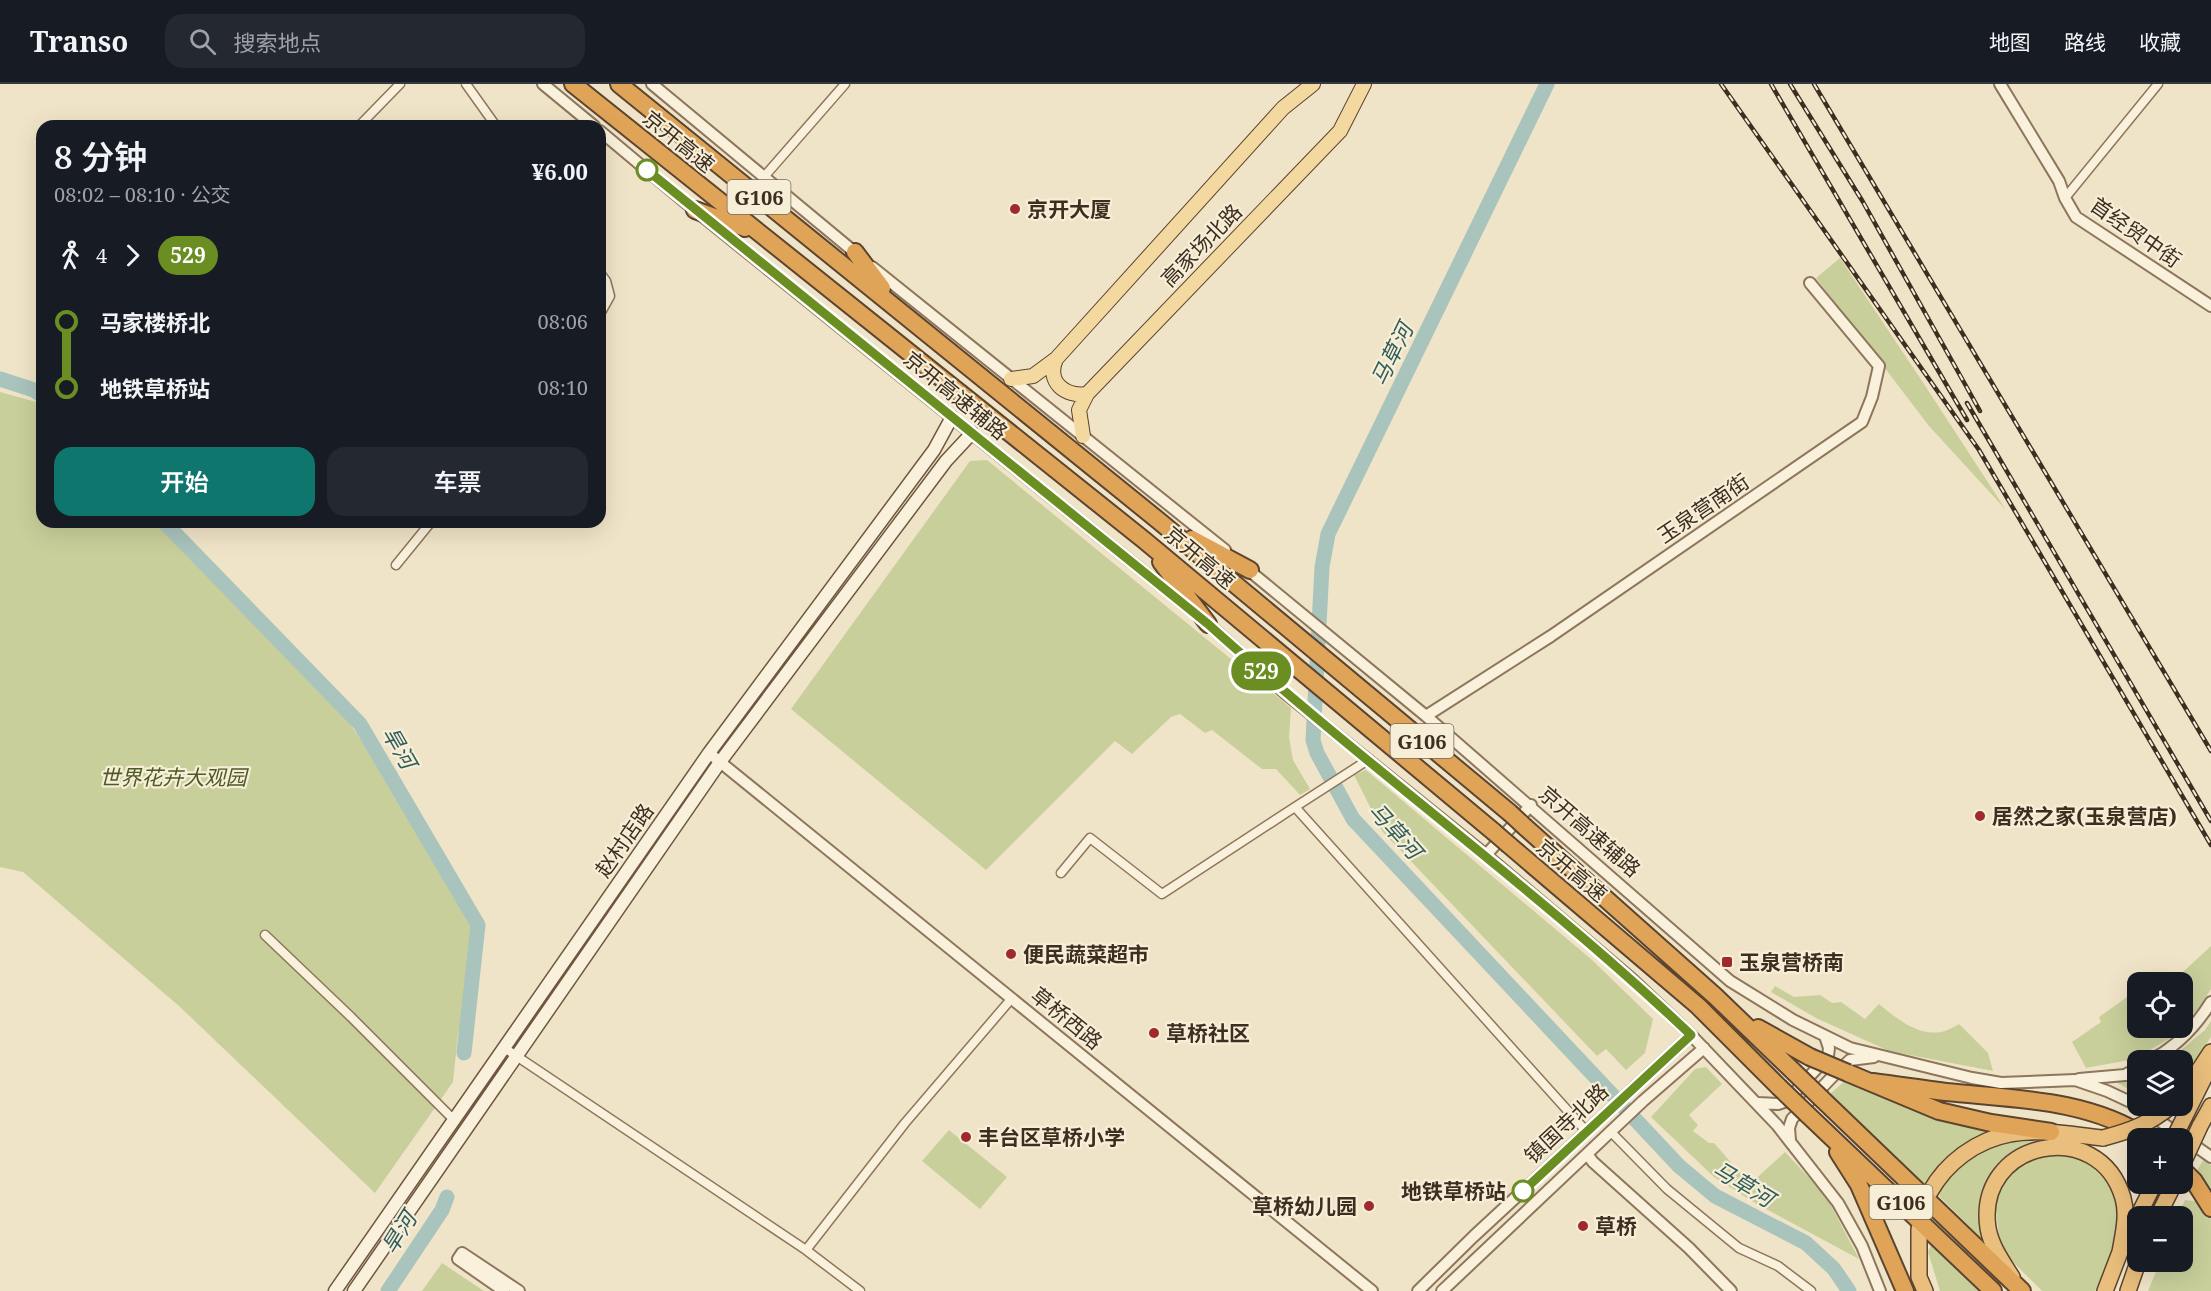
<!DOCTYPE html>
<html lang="zh">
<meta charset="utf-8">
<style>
:root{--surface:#171b24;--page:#242831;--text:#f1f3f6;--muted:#9ea1a6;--line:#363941;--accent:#0f766e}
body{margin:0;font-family:"Noto Serif","Noto Sans SC",serif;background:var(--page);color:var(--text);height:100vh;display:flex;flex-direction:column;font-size:22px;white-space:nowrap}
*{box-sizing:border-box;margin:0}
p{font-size:20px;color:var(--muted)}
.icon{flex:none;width:33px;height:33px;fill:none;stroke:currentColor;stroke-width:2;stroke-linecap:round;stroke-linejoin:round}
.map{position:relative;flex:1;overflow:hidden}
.sheet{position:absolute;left:36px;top:36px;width:570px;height:408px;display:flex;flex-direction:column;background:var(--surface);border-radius:18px;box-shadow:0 6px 24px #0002}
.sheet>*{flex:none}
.badge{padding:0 12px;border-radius:20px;font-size:21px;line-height:39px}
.fabs{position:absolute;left:2127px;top:888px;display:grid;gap:12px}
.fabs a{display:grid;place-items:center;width:66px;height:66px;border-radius:12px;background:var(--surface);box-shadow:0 6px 24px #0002;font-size:30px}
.map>.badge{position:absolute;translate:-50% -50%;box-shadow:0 0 0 3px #fff}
.legs{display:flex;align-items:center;gap:9px;height:66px;padding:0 18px;font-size:20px}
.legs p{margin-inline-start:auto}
.headline{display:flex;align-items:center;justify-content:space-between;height:102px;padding:0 18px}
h1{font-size:33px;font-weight:600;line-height:45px}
.button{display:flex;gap:12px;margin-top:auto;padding:12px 18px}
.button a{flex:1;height:69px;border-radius:18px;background:var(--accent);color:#fff;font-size:24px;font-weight:600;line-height:69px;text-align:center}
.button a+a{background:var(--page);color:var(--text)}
ul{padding:0 18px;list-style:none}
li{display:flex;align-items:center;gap:21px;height:66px;font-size:22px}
li i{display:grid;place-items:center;width:9px;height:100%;margin:0 8px;background:currentColor}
li i::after{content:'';width:15px;height:15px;margin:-8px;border:4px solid;border-radius:50%;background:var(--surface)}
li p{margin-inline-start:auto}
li:first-child i{background:linear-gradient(#0000 50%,currentColor 0)}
li:last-child i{background:linear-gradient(currentColor 50%,#0000 0)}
header{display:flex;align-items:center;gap:36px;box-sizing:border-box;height:84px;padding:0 30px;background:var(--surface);border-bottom:2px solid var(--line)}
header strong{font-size:28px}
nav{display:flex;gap:33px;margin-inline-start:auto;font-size:21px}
.search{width:420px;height:54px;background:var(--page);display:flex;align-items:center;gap:15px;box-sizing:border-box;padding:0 21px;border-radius:18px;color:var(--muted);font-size:22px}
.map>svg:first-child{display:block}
</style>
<header>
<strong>Transo</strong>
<div class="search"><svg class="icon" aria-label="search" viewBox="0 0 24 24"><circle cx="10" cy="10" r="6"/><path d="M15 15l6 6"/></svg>搜索地点</div>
<nav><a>地图</a><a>路线</a><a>收藏</a></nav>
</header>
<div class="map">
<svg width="2211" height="1207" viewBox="0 0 2211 1207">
<rect width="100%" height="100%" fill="#f0e4c8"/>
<path fill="#c9cf9b" d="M 1840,174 L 1924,300 L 2006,426 L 1929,342 L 1816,194 Z
M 0,308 L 36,318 L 42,323 L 42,438 L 155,438 L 328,608 L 361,656 L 472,845 L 476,924 L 458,950 L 453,998 L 375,1109 L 179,922 L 23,788 L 0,783 Z
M 987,376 L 1291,624 L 1289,653 L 1293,676 L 1310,705 L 1300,711 L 1276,685 L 1262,685 L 1212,646 L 1205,649 L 1180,630 L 1171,633 L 1132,670 L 1115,657 L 986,786 L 791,625 L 970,377 Z
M 1366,686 L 1591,875 L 1653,935 L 1645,969 L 1626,986 L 1606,965 L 1597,972 L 1382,747 L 1354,691 Z
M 2211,862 L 2211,905 L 2198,925 L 2183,941 L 2182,898 L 2172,898 Z
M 1775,902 L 1794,913 L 1820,911 L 1832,919 L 1841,918 L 1865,935 L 1879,920 C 1896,934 1917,952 1941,948 C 1947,947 1954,943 1959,940 L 1988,969 L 1993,987 L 1889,967 L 1816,934 L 1771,908 Z
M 2137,906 L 2138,944 L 2180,944 L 2170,954 L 2135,975 L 2086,984 L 2072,958 L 2101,938 L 2099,933 Z
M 2211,937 L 2211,953 L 2183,998 L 2182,976 L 2169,976 L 2205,946 Z
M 1706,983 L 1722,1000 L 1689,1031 L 1698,1041 L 1693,1047 L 1709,1059 L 1714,1059 L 1750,1100 L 1785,1068 L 1826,1112 L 1859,1175 L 1755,1119 L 1714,1093 L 1651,1033 L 1695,985 Z
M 2137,991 L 2137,1010 L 2116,998 Z
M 1847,995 L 1995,1043 C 1962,1061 1945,1069 1928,1104 L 1830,1010 Z
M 949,1046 L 1007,1093 L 980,1125 L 922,1077 Z
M 2035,1053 L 2034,1058 L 2013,1068 L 2001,1078 L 1983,1109 L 1980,1132 L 1985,1158 L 1939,1112 L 1946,1094 L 1956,1081 L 1995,1058 Z
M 2048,1072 C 2056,1072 2068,1070 2076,1072 C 2082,1074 2090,1082 2095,1086 C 2136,1121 2112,1166 2095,1207 L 2042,1207 L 2004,1169 L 1999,1155 L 1995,1115 L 2001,1102 L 2016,1084 L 2031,1074 Z
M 2204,1075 L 2211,1081 L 2211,1112 L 2196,1088 Z
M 2185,1116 L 2203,1118 L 2211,1136 L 2211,1207 L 2148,1207 L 2160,1178 L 2182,1178 L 2182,1132 L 2178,1132 Z
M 1933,1156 L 1986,1207 L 1940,1207 L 1928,1168 Z
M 442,1179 L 484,1207 L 422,1207 Z"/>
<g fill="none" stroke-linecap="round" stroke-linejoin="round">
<path stroke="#a9c4bc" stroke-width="15" d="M 1547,0 L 1328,450 L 1322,483 L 1313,656 L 1317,669 L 1353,735 L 1679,1082 L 1715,1112 L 1806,1159 L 1834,1185 L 1849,1207
M 0,295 L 34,306 L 42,312
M 164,438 L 360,640 L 478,841 L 464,969
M 388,1207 L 442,1126 L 447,1113"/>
<defs>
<path id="minor" d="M 466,0 L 496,42
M 359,42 L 400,0
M 763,94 L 845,0
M 2065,114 L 2158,0
M 600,189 L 606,197 L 610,212 L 600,230
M 396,481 L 431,438
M 1368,676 L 1295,723 L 1586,1047
M 1061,789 L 1090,754 L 1162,810 L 1295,723
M 265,851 L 351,933 L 453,1035
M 503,963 L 806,1166 L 860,1207
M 1610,1047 L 1667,1105 L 1739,1164 L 1778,1182 L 1811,1207
M 806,1166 L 905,1039 L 1012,914"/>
<path id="tertiary" d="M 543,0 L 594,42
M 652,0 L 858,171
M 2000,0 L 2059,97 L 2065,114 L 2076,133 L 2211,222
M 600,47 L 686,119 L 1191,526
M 872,183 L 1225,466
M 1246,484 L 1426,632 L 1730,897 L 1793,936 L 1850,964 L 1972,994 L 2001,999 L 2075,996 L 2107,1007 L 2137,1021 L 2211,1073
M 1205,537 L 1285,609 L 1486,771 L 1632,895 L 1691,951 L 1777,1041 L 1838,1119 L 1862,1162 L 1880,1207
M 1426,632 L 1551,552 L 1862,338 L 1872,313 L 1879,282 L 1810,199
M 709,669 L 1372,1207
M 1486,771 L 1531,721
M 2151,976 C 2176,963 2196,942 2211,918
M 2079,995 L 2125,991 L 2138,984
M 1758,1019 L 1778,1020 L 1787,1017 L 1828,972 L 1829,964 L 1825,952
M 1790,1056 L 1789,1044 L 1792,1035 L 1833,992 L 1850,976 L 1874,973
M 1587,1070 L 1593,1078 L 1689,1164 L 1731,1207
M 504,1207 L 458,1175 L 462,1169 L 519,1207
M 1418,1207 L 1474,1152 L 1691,951
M 1442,1207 L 1643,1017 L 1704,964"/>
<path id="secondary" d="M 335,1207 L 709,669 L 934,366 L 952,333
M 354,1207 L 720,678 L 946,377 L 972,349"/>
<path id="primary" d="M 1056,275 C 1046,298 1065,313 1087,310
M 1011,295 L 1033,292 L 1056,275 L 1283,24 L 1313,0
M 1083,352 L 1079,326 L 1087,310 L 1340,47 L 1364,0"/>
<path id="trunk" d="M 2182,1012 L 2211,968
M 2184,1034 L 2211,980
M 2200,1042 L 2211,1022
M 1930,1108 C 1946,1079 1976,1056 2010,1050 C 2040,1044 2073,1051 2103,1054
M 2138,1132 L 2154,1100
M 2158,1132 L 2174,1100
M 1919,1145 L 1919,1193 L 1925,1207
M 2012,1193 C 2002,1177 1991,1162 1988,1144 C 1975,1056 2099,1031 2123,1114 C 2128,1131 2123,1151 2120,1168
M 2105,1207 L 2120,1168 L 2138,1133
M 2128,1207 L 2138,1178"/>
<path id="motorway" d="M 573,0 L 1144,456 L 1494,748
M 619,0 L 1159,437 L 1510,729
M 695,126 L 745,144
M 855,168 L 882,204
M 1192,455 L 1250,486
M 1161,478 L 1208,540
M 1525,743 L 1715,912 L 1794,988
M 1509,761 L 1698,922 L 1779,1003
M 1758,944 L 1810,973
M 1848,989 L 1939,1027 L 1991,1039 L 2051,1048
M 1873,998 C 1897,1001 1922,1005 1946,1008 C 2014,1015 2089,1015 2147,1054
M 1822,1015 L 2022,1207
M 1807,1030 L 1993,1207
M 1838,1068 L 1859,1101 L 1905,1207
M 2182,1085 L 2194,1097 L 2211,1124"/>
</defs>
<use href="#minor" stroke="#8d765c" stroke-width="11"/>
<use href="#tertiary" stroke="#8d765c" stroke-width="14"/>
<use href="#secondary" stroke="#6f573f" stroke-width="15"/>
<use href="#primary" stroke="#5b4430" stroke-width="16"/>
<use href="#trunk" stroke="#5b4430" stroke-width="18"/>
<use href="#motorway" stroke="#5b4430" stroke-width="20"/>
<use href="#minor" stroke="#faf1dc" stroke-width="8"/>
<use href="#tertiary" stroke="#faf1dc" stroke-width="10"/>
<use href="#secondary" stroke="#faf1dc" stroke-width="12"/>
<use href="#primary" stroke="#f3d9a0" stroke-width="14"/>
<use href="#trunk" stroke="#eabe7c" stroke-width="15"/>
<use href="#motorway" stroke="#e0a458" stroke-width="16"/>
<defs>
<path id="rail" d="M 1721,0 L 1979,366 L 2211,761
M 1771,0 L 1967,336
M 1790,0 L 1863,118 L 1980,327
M 1814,0 L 2211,667
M 1967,319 L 2211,737"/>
</defs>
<use href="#rail" stroke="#3d2e20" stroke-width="4.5"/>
<use href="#rail" stroke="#f7eed8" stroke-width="2" stroke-dasharray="7" stroke-linecap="butt"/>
<defs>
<path id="trunk-bridge" d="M 2103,1054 C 2130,1047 2149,1040 2171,1022
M 2174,1054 L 2184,1034
M 2182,1081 L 2200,1042"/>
<path id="motorway-bridge" d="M 1510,729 L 1525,743
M 1494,748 L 1509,761
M 1810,973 L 1848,989
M 1794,988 L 1822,1015
M 1779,1003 L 1807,1030"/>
</defs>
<use href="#trunk-bridge" stroke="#5b4430" stroke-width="18" stroke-linecap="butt"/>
<use href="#motorway-bridge" stroke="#5b4430" stroke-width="20" stroke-linecap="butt"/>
<use href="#trunk-bridge" stroke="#eabe7c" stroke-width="15"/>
<use href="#motorway-bridge" stroke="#e0a458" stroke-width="16"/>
</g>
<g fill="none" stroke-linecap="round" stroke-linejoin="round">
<defs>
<path id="line-1" d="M 647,86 L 1208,540 C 1365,682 1537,805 1691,951 L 1523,1107"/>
</defs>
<use href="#line-1" stroke="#fff" stroke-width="14"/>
<use href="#line-1" stroke="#6b8e23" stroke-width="9"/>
</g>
<g fill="#fff" stroke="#6b8e23" stroke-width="3">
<circle cx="647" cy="86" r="10"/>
<circle cx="1523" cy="1107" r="10"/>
</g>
<g fill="#9e2a2b" stroke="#f7eed8" stroke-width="2">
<circle cx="1015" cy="125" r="6"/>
<circle cx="1980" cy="732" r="6"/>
<circle cx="1011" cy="870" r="6"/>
<rect x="1721" y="872" width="12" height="12" rx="3"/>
<circle cx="1154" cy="949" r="6"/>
<circle cx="966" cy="1053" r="6"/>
<circle cx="1369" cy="1122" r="6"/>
<circle cx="1583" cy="1142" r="6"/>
</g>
<g text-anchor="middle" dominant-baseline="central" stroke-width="4.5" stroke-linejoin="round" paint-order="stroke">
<g fill="#f7eed8" stroke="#756857" stroke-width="1.5">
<rect x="727.5" y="96" width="63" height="34" rx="4.5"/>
<rect x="1390.5" y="640" width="63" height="34" rx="4.5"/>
<rect x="1869.5" y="1101" width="63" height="34" rx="4.5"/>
</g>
<g font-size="20" font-weight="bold" fill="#3d2e20">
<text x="759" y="113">G106</text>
<text x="1422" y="657">G106</text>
<text x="1901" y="1118">G106</text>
</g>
<g font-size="21" fill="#3d2e20" stroke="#f7eed8">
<text transform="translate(679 57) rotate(39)">京开高速</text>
<text transform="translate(2136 148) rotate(35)">首经贸中街</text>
<text transform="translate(1201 161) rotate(-46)">高家场北路</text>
<text transform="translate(956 311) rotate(39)">京开高速辅路</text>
<text transform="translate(1703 424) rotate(-34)">玉泉营南街</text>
<text transform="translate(1200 473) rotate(40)">京开高速</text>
<text transform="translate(1590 747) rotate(41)">京开高速辅路</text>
<text transform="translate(624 756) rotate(-55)">赵村店路</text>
<text transform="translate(1572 786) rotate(40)">京开高速</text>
<text transform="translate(1067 934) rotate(39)">草桥西路</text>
<text transform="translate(1566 1039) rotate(-43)">镇国寺北路</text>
</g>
<g font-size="21" font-weight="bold" fill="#3d2e20" stroke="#f7eed8" text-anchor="start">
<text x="1027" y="125">京开大厦</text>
<text x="1992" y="732">居然之家(玉泉营店)</text>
<text x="1023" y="870">便民蔬菜超市</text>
<text x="1739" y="878">玉泉营桥南</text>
<text x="1166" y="949">草桥社区</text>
<text x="978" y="1053">丰台区草桥小学</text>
<text x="1357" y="1122" text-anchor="end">草桥幼儿园</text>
<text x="1595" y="1142">草桥</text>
</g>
<g font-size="21" font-style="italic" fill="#4d5a26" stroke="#f7eed8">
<text x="173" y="693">世界花卉大观园</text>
</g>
<g font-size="21" font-weight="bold" fill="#3d2e20" stroke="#f7eed8" text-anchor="end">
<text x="1506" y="1107">地铁草桥站</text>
</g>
<g font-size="22" font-style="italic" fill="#2f5d5a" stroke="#f7eed8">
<text transform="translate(1391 270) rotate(-64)">马草河</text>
<text transform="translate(400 663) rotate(60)">旱河</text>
<text transform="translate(1396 746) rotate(48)">马草河</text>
<text transform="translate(1744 1099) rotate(31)">马草河</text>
<text transform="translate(398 1148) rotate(-58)">旱河</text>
</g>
</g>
</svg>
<div class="fabs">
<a><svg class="icon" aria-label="locate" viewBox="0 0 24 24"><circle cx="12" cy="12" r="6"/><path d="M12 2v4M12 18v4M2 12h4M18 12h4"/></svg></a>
<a><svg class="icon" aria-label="layers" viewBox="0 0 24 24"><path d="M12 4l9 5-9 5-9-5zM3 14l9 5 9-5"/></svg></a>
<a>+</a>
<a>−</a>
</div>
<b class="badge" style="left:1261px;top:587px;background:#6b8e23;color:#fff">529</b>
<section class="sheet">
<div class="headline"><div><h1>8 分钟</h1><p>08:02 – 08:10 · 公交</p></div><b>¥6.00</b></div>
<div class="legs"><svg class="icon" aria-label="walk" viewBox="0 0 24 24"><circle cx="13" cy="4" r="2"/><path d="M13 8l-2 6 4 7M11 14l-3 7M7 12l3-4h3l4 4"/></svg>4<svg class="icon" aria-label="forward" viewBox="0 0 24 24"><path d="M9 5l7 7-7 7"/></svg><b class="badge" style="background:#6b8e23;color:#fff">529</b></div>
<ul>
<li><i style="color:#6b8e23"></i><b>马家楼桥北</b><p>08:06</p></li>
<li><i style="color:#6b8e23"></i><b>地铁草桥站</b><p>08:10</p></li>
</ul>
<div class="button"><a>开始</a><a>车票</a></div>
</section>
</div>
